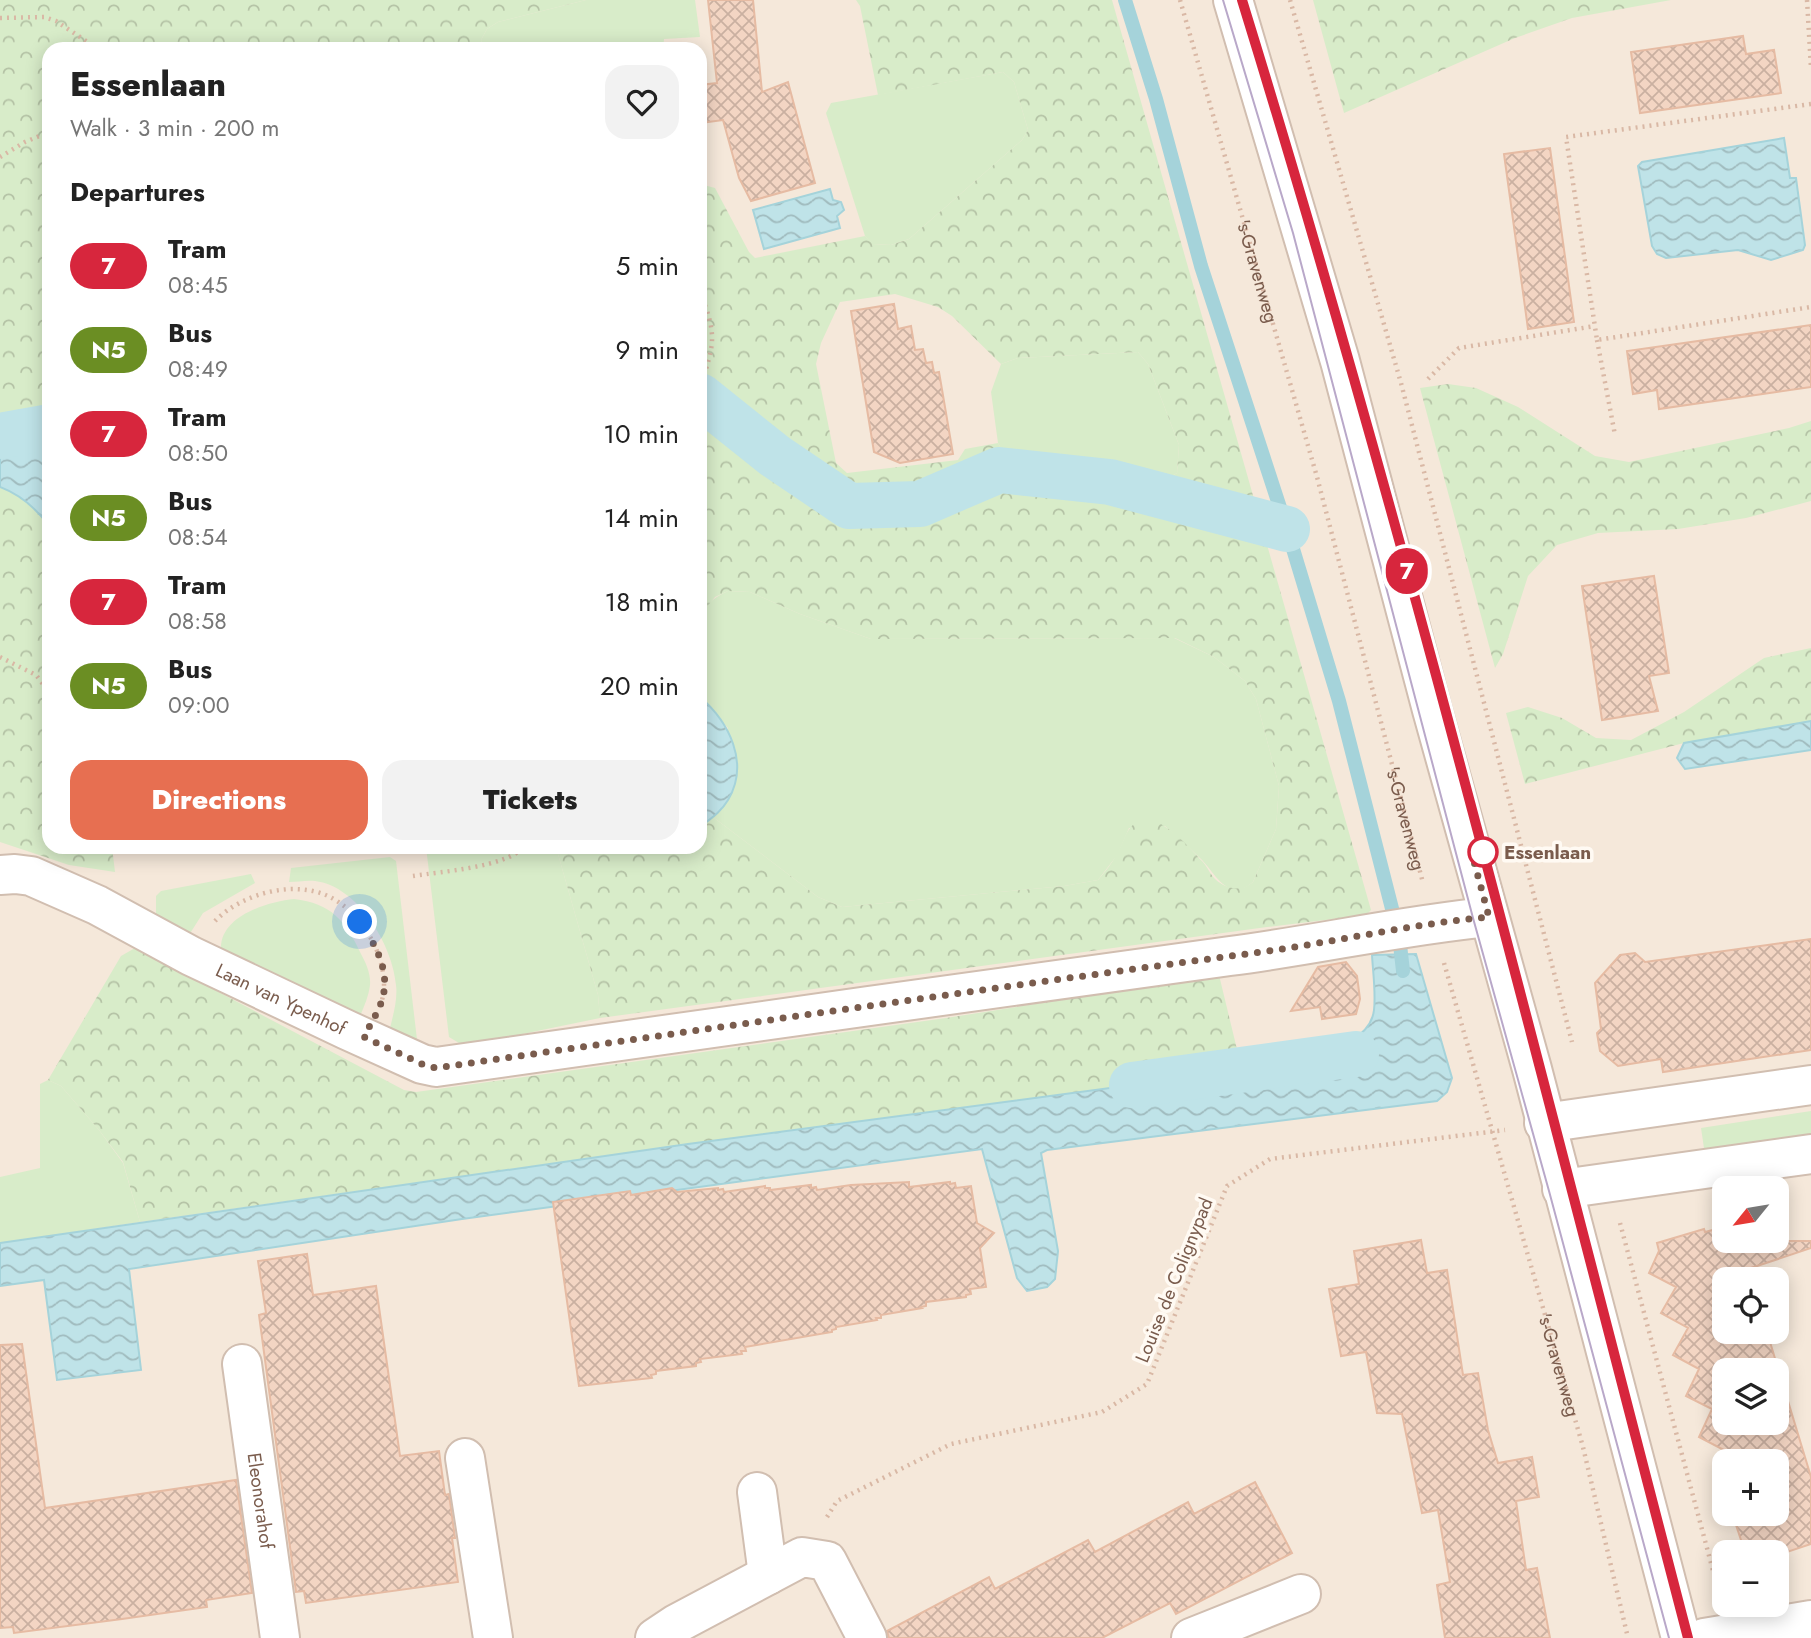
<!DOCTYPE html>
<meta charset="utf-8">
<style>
:root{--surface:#fff;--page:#f2f2f2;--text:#222;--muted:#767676;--accent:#e76f51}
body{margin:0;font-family:Jost,sans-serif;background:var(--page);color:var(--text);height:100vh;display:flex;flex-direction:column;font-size:26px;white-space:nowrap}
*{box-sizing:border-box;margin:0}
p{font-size:23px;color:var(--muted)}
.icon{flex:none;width:38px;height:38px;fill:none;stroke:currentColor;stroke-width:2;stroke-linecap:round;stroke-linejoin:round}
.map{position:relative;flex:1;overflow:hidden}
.panel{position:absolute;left:42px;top:42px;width:665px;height:812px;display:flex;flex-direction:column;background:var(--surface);border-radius:21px;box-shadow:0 4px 18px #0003}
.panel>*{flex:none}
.badge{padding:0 14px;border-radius:23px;font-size:24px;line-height:46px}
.needle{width:46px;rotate:240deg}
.tools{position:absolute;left:1712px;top:1176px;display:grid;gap:14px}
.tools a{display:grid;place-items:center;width:77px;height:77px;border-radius:14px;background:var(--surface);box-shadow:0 4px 18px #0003;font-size:35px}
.you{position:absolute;width:35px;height:35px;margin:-18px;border:5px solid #fff;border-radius:50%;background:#1a73e8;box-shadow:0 0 0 10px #1a73e833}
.map>.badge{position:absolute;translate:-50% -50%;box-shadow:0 0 0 4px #fff}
h2{padding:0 28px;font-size:26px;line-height:63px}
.round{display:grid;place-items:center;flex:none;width:74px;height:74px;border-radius:21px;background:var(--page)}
.headline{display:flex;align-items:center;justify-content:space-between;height:119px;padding:0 28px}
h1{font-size:33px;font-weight:800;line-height:52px}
.cta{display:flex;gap:14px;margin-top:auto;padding:14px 28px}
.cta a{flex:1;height:80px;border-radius:21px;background:var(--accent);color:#fff;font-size:28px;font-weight:800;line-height:80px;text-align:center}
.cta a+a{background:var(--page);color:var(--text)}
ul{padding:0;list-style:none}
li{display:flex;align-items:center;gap:21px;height:84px;padding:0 28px}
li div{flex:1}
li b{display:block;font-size:26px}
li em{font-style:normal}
li .badge{min-width:77px;font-weight:700;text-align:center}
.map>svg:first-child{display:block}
</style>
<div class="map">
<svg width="1811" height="1638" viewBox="0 0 1811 1638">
<defs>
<pattern id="forest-crowns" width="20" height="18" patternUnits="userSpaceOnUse" patternTransform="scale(1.75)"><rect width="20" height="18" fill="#d8ecc9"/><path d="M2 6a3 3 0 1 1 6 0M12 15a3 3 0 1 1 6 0" fill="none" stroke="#b4c2a5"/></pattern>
<pattern id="water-waves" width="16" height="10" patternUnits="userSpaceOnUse" patternTransform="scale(1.75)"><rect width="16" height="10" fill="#bfe3e8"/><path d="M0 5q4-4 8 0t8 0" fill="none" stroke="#a0bbbe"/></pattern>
<pattern id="building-cross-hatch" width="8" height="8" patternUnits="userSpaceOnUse" patternTransform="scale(1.75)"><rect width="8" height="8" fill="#f3d5c3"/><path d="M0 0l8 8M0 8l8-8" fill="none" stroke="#cab0a1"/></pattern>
</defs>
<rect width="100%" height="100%" fill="#fdf6ec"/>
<path fill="#f5e8da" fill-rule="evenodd" d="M 0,0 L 1811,0 L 1811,1638 L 0,1638 ZM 49,49 L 700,49 L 700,847 L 49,847 ZM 1724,1188 L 1776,1188 L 1776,1241 L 1724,1241 ZM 1724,1279 L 1776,1279 L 1776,1332 L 1724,1332 ZM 1724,1370 L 1776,1370 L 1776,1423 L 1724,1423 ZM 1724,1461 L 1776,1461 L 1776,1514 L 1724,1514 ZM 1724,1552 L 1776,1552 L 1776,1605 L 1724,1605 Z"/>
<path fill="#d8ecc9" d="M 586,0 L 695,0 L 700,37 L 664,39 L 663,49 L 484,49 L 481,40 L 487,29 L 498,22 Z
M 1003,72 L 1014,82 L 1028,130 L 1022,140 L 909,239 L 891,245 L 872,244 L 865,236 L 826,113 L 831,103 Z
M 1138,352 L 1148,364 L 1179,445 L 1177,473 L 1165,480 L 1015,476 L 998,443 L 991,392 L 1001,364 L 1018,358 Z
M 728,591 L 750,592 L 800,614 L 871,639 L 1174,638 L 1214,657 L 1245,681 L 1256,699 L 1279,786 L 1276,829 L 1253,882 C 1229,903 1216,875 1202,860 C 1190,848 1177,837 1165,826 L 1129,828 L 1118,854 L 1098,880 L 1064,886 L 842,907 L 818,897 L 713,817 L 720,811 L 728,728 L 700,697 C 700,675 696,627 706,608 C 711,599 720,595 728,591 Z
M 426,847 L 556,847 L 598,995 L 600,1018 L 464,1046 L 449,1037 Z
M 390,857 L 396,861 L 418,1048 L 389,1033 C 392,1018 398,1001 396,985 C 393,946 358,886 315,881 C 307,880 297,882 289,882 L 291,868 Z
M 251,874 L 255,883 L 203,913 L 189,935 L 156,915 L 156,896 L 161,891 Z
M 294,899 C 331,903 346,921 361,954 C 366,963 371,974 370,985 C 369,995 364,1007 360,1016 L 221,949 C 220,916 267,902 294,899 Z
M 48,1080 L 61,1086 L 99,1130 L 123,1163 L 140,1222 L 0,1243 L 0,1177 L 40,1168 L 40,1084 Z
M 1811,1111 L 1811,1138 L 1705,1155 L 1701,1128 Z"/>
<path fill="url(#forest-crowns)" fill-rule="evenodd" d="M 0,0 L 586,0 L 498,22 L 487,29 L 481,40 L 484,49 L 49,49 L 49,281 L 44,291 L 49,318 L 49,440 L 23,440 L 0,434 Z
M 856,0 L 1112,0 L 1371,910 L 1366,915 L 1267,927 L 600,1018 L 598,995 L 556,847 L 700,847 L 700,827 L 713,817 L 818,897 L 842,907 L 1064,886 L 1098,880 C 1105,872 1112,863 1117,854 C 1124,843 1125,829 1137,822 C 1158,810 1189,847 1202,861 C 1207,866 1210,874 1215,879 C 1227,890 1242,892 1253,882 L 1276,829 L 1279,786 L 1256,699 L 1245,681 L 1214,657 L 1175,638 L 871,639 L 800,614 L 750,592 L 728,591 L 715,597 L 706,608 L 700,637 L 700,184 L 715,188 L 749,252 L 755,258 L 865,236 L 873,244 L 891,245 L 909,239 L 1022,140 L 1028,130 L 1014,82 L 1003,72 L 878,95 L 860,6 ZM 895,294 L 938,307 L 952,316 L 1001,364 L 1018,358 L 1138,352 L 1148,364 L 1179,445 L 1177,473 L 1165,480 L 1015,476 L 998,443 L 965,449 L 958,460 L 847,473 L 836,463 L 816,364 L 821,343 L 840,302 Z
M 1313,0 L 1671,0 L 1572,18 L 1515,38 L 1344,113 Z
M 1448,384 L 1476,388 L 1518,407 L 1595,456 L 1629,462 L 1789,428 L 1811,421 L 1811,501 L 1746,518 L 1678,529 L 1598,533 L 1557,545 L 1528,576 L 1503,654 L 1495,668 L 1420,388 Z
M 0,487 C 21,495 36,508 49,526 L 49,847 L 112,847 L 115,872 L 69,865 L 0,842 Z
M 1811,648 L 1811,721 L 1684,743 L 1525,784 L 1506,713 L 1528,707 L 1562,718 L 1596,738 L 1631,740 L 1684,712 L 1764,658 Z
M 135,948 L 404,1090 L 416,1092 L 946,1018 L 1219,975 L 1242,1070 L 688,1144 L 140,1222 L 123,1162 L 99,1130 L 61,1086 L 48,1080 L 121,956 Z"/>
<path fill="url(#water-waves)" stroke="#a5d3da" stroke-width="2" d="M 1784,138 L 1790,178 L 1796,178 L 1805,245 L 1803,250 L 1771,260 L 1738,250 L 1666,258 L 1657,254 L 1652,246 L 1638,166 L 1642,162 Z
M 830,189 L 833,200 L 841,202 L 844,210 L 837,216 L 840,228 L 764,249 L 753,210 Z
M 0,434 L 23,440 L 49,440 L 49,526 C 36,508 21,495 0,487 Z
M 700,697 C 729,722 750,763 728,800 C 721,812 710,819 700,827 Z
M 1811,721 L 1811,750 L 1685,769 L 1677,758 L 1684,743 Z
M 1416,954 L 1452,1078 L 1447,1092 L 1437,1101 L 1047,1150 L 1041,1153 L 1058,1251 L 1055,1279 L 1047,1287 L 1027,1291 L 1017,1278 L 982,1149 L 462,1219 L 129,1269 L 141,1370 L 57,1380 L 44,1280 L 0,1286 L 0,1243 L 688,1144 L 1291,1064 C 1317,1054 1370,1045 1374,1010 C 1376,993 1373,973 1372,955 Z"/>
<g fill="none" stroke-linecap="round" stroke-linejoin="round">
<path stroke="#a5d3da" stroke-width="14" d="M 1125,0 L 1156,99 L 1201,266 L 1287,529 L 1339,701 L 1399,936 L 1403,971"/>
<path stroke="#bfe3e8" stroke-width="46" d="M 700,396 L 775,456 L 849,506 L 920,504 L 999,470 L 1110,482 L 1287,529
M 0,436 L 49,427
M 1132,1085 L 1356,1054"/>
</g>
<path fill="url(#building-cross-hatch)" stroke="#e6bba3" stroke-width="2" fill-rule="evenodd" d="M 708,0 L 753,0 L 762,92 L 788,82 L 815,183 L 751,201 L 739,178 L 723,120 L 700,123 L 700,85 L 717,83 Z
M 1743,36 L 1746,54 L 1774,50 L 1781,93 L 1640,113 L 1631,52 Z
M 1550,148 L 1574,322 L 1528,329 L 1504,154 Z
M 894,304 L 898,329 L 911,326 L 915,350 L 923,349 L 926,363 L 932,362 L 934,373 L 939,372 L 953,454 L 900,463 L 874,452 L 851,311 Z
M 1811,325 L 1811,387 L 1659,409 L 1657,390 L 1633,394 L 1627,351 Z
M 1654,576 L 1669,673 L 1649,676 L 1658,711 L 1602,720 L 1582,586 Z
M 1811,939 L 1811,1050 L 1663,1072 L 1661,1059 L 1618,1066 L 1600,1051 L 1597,1033 L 1601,1029 L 1595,983 L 1620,955 L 1635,953 L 1645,962 Z
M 1346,962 L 1357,976 L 1360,999 L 1356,1014 L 1322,1019 L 1320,1007 L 1291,1011 L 1318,967 Z
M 909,1182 L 909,1187 L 950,1182 L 950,1184 L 955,1183 L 956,1188 L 971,1186 L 977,1223 L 994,1233 L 980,1248 L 986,1287 L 970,1289 L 971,1294 L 966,1295 L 966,1297 L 926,1302 L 926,1306 L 921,1307 L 922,1308 L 881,1315 L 881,1318 L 876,1318 L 877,1320 L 836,1327 L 836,1329 L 832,1330 L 832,1332 L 745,1347 L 746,1351 L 741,1351 L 742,1354 L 700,1359 L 701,1362 L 696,1363 L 696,1366 L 656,1371 L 656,1374 L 651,1375 L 652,1378 L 579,1386 L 553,1202 L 630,1191 L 631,1195 L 672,1188 L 677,1192 L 718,1188 L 718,1190 L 723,1189 L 724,1192 L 765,1186 L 765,1188 L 770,1188 L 770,1190 L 811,1185 L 811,1188 L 816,1187 L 817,1190 L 851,1185 Z
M 1724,1227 L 1724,1241 L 1811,1241 L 1811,1248 L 1748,1269 L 1751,1279 L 1724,1279 L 1724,1332 L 1767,1332 L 1811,1477 L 1811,1544 L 1778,1555 L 1765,1547 L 1745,1552 L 1736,1525 L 1730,1522 L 1727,1514 L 1776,1514 L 1776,1461 L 1724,1461 L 1724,1505 L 1714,1470 L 1724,1450 L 1699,1437 L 1712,1409 L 1686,1396 L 1699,1369 L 1673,1355 L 1688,1328 L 1661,1313 L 1676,1287 L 1649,1273 L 1659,1251 L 1657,1243 L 1704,1229 L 1705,1232 ZM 1724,1370 L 1776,1370 L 1776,1423 L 1724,1423 Z
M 1421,1240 L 1427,1273 L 1447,1270 L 1463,1375 L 1478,1373 L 1488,1430 L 1498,1463 L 1532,1457 L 1539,1497 L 1516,1501 L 1526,1570 L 1537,1568 L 1550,1638 L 1445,1638 L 1437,1585 L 1450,1582 L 1438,1510 L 1422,1513 L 1402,1414 L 1377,1413 L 1366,1352 L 1341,1356 L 1329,1289 L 1359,1284 L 1354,1251 Z
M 307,1254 L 313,1295 L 376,1286 L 400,1456 L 439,1451 L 445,1495 L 449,1494 L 455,1538 L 452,1538 L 458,1582 L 306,1603 L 304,1591 L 296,1592 L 259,1315 L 266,1313 L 258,1261 Z
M 22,1344 L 45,1508 L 236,1480 L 252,1593 L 206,1600 L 207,1607 L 122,1619 L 14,1633 L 13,1627 L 0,1628 L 0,1345 Z
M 1255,1482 L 1292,1553 L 1176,1614 L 1170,1603 L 1102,1638 L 889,1638 L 887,1631 L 989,1577 L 995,1589 L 1088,1540 L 1095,1552 L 1188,1502 L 1194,1514 Z"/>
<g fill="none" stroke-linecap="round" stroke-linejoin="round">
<defs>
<g id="minor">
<path d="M 1233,0 L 1340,361 L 1432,710 L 1532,1069 L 1681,1638"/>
<path id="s3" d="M 0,875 L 15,874 L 31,876 L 97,905 L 191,956 L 347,1030 L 422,1064 L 436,1067 C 701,1030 965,992 1230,956 C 1317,945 1403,925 1489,917"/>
<path d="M 1544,1123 L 1811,1085"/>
<path d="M 1562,1189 L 1811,1154"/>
<path id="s4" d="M 242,1364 L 280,1638"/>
<path d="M 465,1458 L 493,1638"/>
<path d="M 757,1492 L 768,1575"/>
<path d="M 655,1638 L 676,1624 L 802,1557 L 827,1561 L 867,1638"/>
<path d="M 1191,1638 L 1301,1594"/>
<path d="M 1704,1638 L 1811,1620"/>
</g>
</defs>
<use href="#minor" stroke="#d1beb0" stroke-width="42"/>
<g stroke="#d9b8a5" stroke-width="4.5" stroke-dasharray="2 5" stroke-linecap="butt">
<path id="s1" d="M 1180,0 L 1317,477 L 1423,883"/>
<path d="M 1290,0 L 1401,383 L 1572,1042"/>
<path d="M 1807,0 L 1811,68"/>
<path d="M 0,18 L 44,17 L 56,21 L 98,49"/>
<path d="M 1811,104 L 1566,137 L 1597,340 L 1811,307"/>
<path d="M 0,157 L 25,142 L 49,132"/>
<path d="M 700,292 C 718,337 714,344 700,388"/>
<path d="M 1597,340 L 1615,435"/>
<path d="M 1428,379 L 1459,348 L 1595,326"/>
<path d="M 0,657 L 36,675 L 49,692"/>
<path d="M 413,876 C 438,872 508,867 523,847"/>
<path d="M 215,921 C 243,892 301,877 337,901 C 354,912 366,928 375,946 C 382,962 387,983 382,1000"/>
<path id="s2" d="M 1444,963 L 1583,1447 L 1628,1638"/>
<path d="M 1620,1223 L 1719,1593"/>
<path d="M 827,1517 L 837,1501 L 951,1444 L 1102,1412 L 1147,1384 L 1227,1186 L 1270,1159 L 1505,1130"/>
</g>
<use href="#minor" stroke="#fff" stroke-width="38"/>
<path stroke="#b9a8c9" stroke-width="2" d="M 1223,0 L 1293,233 L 1473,918 L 1549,1191 L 1669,1638
M 1243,0 C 1407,541 1548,1090 1688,1638"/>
</g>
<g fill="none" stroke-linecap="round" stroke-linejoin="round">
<defs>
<path id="line" d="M 1242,0 C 1409,541 1545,1091 1688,1638"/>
</defs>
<use href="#line" stroke="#fff" stroke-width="16"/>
<use href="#line" stroke="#d7263d" stroke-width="10"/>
<path stroke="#7a5c4d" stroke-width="7" stroke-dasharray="0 12.6" d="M 360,922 C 374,942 390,970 383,996 C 380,1010 370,1024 364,1037 L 422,1064 L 436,1068 C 706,1029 976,990 1246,954 C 1328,944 1408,924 1489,917 L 1472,854 L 1483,852"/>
</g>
<circle fill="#fff" stroke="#d7263d" stroke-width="3.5" cx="1483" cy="852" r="14"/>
<g text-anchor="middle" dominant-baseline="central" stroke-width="7" stroke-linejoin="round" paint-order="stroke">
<g font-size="19" fill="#7a5c4d" stroke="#fffaf3">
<text stroke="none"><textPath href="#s1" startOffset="282">'s-Gravenweg</textPath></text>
<text stroke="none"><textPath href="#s1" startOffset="849">'s-Gravenweg</textPath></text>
<text stroke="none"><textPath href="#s3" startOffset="310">Laan van Ypenhof</textPath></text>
<text transform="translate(1174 1280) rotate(-68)">Louise de Colignypad</text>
<text stroke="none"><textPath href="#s2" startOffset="418">'s-Gravenweg</textPath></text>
<text stroke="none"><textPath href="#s4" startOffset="138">Eleonorahof</textPath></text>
</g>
<g font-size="19" font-weight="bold" fill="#7a5c4d" stroke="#fffaf3" text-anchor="start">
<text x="1504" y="852">Essenlaan</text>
</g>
</g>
</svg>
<div class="tools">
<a><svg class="needle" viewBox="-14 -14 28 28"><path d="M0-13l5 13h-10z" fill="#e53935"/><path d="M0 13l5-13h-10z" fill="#767676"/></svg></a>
<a><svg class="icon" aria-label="locate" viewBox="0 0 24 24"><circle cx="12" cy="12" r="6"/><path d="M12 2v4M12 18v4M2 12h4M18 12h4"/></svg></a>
<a><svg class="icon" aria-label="layers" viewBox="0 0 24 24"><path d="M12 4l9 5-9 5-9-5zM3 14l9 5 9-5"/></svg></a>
<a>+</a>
<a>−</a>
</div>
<div class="you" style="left:360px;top:922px"></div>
<b class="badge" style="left:1407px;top:571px;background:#d7263d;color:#fff">7</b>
<section class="panel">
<div class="headline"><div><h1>Essenlaan</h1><p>Walk · 3 min · 200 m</p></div><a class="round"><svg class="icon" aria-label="heart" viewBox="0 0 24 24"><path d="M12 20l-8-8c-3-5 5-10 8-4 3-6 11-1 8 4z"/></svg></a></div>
<h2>Departures</h2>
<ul>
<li><span class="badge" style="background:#d7263d;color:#fff">7</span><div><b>Tram</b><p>08:45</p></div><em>5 min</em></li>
<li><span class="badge" style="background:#6b8e23;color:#fff">N5</span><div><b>Bus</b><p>08:49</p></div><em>9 min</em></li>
<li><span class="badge" style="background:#d7263d;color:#fff">7</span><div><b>Tram</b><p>08:50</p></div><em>10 min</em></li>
<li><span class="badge" style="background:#6b8e23;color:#fff">N5</span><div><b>Bus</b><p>08:54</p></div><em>14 min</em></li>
<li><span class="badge" style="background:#d7263d;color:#fff">7</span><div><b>Tram</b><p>08:58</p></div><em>18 min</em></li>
<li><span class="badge" style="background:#6b8e23;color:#fff">N5</span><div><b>Bus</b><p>09:00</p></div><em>20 min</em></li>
</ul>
<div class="cta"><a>Directions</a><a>Tickets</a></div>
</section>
</div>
